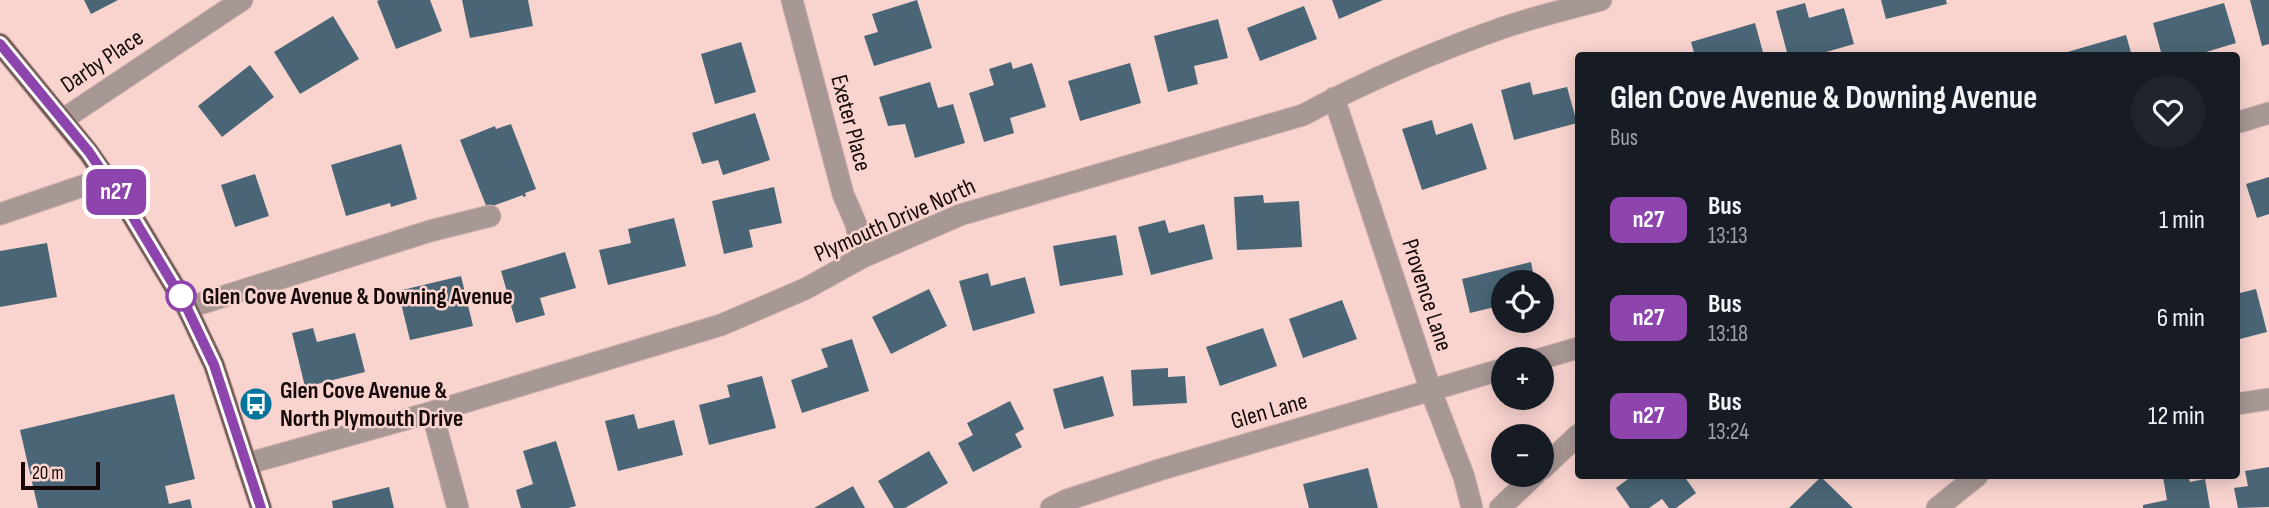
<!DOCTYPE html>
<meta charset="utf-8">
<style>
:root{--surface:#171b24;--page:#20242c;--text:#f1f3f6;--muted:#9ea1a6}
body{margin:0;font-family:"Sofia Sans Condensed",sans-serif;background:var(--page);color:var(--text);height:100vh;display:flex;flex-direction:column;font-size:26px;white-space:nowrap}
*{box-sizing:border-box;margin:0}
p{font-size:23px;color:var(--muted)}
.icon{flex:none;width:38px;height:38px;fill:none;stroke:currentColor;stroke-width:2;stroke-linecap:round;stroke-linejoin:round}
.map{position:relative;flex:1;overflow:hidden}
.drawer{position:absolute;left:1575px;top:52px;width:665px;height:427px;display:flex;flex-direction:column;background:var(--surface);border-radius:7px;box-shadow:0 4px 18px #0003}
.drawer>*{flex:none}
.badge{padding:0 14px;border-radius:10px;font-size:24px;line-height:46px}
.fabs{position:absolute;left:1491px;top:270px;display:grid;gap:14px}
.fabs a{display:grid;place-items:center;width:63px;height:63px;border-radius:50%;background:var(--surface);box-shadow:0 4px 18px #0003;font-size:35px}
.scale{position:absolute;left:21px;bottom:18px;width:79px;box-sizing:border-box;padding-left:7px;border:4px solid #150a09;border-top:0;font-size:19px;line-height:24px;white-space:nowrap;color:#150a09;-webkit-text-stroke:5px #f9d4cf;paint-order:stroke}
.map>.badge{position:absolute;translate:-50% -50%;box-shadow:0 0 0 4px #fff}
.round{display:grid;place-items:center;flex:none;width:74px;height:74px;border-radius:37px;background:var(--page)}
.headline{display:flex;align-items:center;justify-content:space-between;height:119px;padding:0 35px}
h1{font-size:33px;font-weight:700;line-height:52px}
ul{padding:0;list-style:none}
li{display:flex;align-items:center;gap:21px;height:98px;padding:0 35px}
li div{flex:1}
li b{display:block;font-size:26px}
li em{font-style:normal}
li .badge{min-width:77px;font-weight:700;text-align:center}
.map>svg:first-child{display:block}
</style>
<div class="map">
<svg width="2269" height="508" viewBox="0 0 2269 508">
<rect width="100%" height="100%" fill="#f9d4cf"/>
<path fill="#4a6676" d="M 84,0 L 118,0 L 91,14 Z
M 380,0 L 430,0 L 442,31 L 396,49 L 377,1 Z
M 462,0 L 528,0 L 533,26 L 470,38 Z
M 917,0 L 932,48 L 874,66 L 864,36 L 878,32 L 872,14 Z
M 1332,0 L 1383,0 L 1339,19 Z
M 1881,0 L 1946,0 L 1947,4 L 1886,19 Z
M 2250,0 L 2269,0 L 2269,44 L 2262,46 Z
M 1805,3 L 1809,18 L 1844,8 L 1854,44 L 1812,56 L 1788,56 L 1776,11 Z
M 2224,3 L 2236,43 L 2193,56 L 2162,56 L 2153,23 Z
M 1304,6 L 1317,39 L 1260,61 L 1247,28 Z
M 333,16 L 359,59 L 300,94 L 274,52 Z
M 1218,19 L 1228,58 L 1194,66 L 1198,84 L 1168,92 L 1154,36 Z
M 1755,23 L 1764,56 L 1695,56 L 1691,42 Z
M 2126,35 L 2132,56 L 2057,56 L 2057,55 Z
M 741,42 L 756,92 L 715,104 L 701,54 Z
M 1011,62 L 1013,69 L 1032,63 L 1046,107 L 1010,118 L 1014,133 L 984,142 L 969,93 L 994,85 L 989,69 Z
M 1130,63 L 1141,103 L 1080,121 L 1068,81 Z
M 250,65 L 274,97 L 222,137 L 198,106 Z
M 930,82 L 938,108 L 953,104 L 965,143 L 915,158 L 905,124 L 888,126 L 879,97 Z
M 1530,82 L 1533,95 L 1567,87 L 1577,123 L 1514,140 L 1501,90 Z
M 755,113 L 770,160 L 723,175 L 718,160 L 702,164 L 692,133 Z
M 1432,120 L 1436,135 L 1472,123 L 1487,169 L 1422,190 L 1402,129 Z
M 511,124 L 536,189 L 525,193 L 526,196 L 523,197 L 523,195 L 487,208 L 460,140 L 495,126 L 496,129 Z
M 401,144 L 417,199 L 391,207 L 390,203 L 346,216 L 331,165 Z
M 255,174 L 269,216 L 235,227 L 221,185 Z
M 2269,177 L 2269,214 L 2257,218 L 2246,184 Z
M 774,187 L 782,223 L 749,230 L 753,247 L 724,254 L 712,201 Z
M 1263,195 L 1264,203 L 1299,201 L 1302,247 L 1237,250 L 1234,197 Z
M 674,218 L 686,266 L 608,285 L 599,250 L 631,243 L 628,229 Z
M 1165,220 L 1169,233 L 1204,224 L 1213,259 L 1151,275 L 1138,227 Z
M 1116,235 L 1123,275 L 1060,286 L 1053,246 Z
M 47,243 L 57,297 L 0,307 L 0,251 Z
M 565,252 L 576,288 L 540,298 L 545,315 L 516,323 L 501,271 Z
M 1531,262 L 1535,282 L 1503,282 L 1503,305 L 1470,313 L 1462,279 Z
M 988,273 L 991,286 L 1025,277 L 1035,313 L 973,331 L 959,281 Z
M 461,276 L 473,326 L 410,340 L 398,291 Z
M 929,289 L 947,326 L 891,354 L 872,317 Z
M 2256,289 L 2267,332 L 2236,340 L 2236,294 Z
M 1342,300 L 1357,339 L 1303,358 L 1289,319 Z
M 313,328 L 317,342 L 355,333 L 365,372 L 305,387 L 292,333 Z
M 1263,328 L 1277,366 L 1220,386 L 1206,347 Z
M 852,339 L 869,391 L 802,413 L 791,380 L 828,367 L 821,349 Z
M 1168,368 L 1168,377 L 1185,376 L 1187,403 L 1133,406 L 1131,370 Z
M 762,376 L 776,428 L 709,445 L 699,405 L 730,397 L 727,385 Z
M 1103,376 L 1114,416 L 1064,429 L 1053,389 Z
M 174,394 L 195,479 L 165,486 L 169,504 L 190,499 L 192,508 L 38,508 L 20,430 Z
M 1010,401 L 1024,429 L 1015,434 L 1022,447 L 973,472 L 958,443 L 973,435 L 967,423 Z
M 634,414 L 638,429 L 674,420 L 683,455 L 618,471 L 605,421 Z
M 556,441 L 576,506 L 568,508 L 521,508 L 516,490 L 533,484 L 523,451 Z
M 929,451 L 948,483 L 905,508 L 894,508 L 878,481 Z
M 2269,467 L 2269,507 L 2238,508 L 2234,488 L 2248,486 L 2245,471 Z
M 1368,468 L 1378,508 L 1309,508 L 1303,484 Z
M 1632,476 L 1684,476 L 1696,493 L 1676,508 L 1669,508 L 1662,499 L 1649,508 L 1630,508 L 1616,488 Z
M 2188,476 L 2190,482 L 2205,479 L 2210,508 L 2143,508 L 2143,505 L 2167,500 L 2163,477 Z
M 1821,477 L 1853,508 L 1789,508 Z
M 853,486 L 865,508 L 814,508 Z
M 389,487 L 394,508 L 333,508 L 332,501 Z"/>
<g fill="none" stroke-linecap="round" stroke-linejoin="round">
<defs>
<path id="minor" d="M 792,0 L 843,194 L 856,224 L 863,257
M 1334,98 L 1431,391 L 1464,477 L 1472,508
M 62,120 L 242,0
M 2236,123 L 2269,113
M 0,214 L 106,178
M 187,308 L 430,231 L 490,216
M 1540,359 L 1578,348
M 2236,404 L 2269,399
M 432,412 L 458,508
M 246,464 L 432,412 L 721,325 L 805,289 L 863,257 L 960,215 L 1303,115 C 1366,81 1434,52 1502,28 C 1534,17 1568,9 1601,0
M 1542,469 L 1578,435
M 1051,508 L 1067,500 L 1159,470 L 1503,369
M 1500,508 L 1536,474
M 1937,508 L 1977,476"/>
<path id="major" d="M 0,44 L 89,153 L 131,214 L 185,304 L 214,365 L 261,508"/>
</defs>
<use href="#minor" stroke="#d0b0ab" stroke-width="23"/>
<use href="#major" stroke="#d0b0ab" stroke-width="23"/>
<use href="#minor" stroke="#a79795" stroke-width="21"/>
<use href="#major" stroke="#775d59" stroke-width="21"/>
</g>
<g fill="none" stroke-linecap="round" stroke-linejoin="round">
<defs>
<path id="line" d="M 0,44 L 89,152 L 131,214 L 185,304 L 214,365 L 261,508"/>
</defs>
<use href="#line" stroke="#fff" stroke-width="16"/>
<use href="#line" stroke="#8e44ad" stroke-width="10"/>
</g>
<defs>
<symbol id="bus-disc" viewBox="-11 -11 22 22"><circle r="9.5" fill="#02739d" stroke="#f9d4cf"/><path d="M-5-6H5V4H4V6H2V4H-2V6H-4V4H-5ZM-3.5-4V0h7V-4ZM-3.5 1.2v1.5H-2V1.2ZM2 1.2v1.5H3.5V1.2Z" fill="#fff"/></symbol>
</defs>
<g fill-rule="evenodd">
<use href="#bus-disc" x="237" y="385" width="38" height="38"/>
</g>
<circle fill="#fff" stroke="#8e44ad" stroke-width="3.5" cx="181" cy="296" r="14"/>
<g text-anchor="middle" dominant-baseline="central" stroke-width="5" stroke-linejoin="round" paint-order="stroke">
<g font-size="24" fill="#150a09" stroke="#f9d4cf">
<text transform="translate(102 61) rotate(-34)">Darby Place</text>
<text transform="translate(851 123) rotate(75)">Exeter Place</text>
<text transform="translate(895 220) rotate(-24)">Plymouth Drive North</text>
<text transform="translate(1427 295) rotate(72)">Provence Lane</text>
<text transform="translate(1269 411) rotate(-16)">Glen Lane</text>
</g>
<g font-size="24" font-weight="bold" fill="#150a09" stroke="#f9d4cf" text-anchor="start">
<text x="202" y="296">Glen Cove Avenue &amp; Downing Avenue</text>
</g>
<g font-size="24" font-weight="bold" fill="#150a09" stroke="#f9d4cf" text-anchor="start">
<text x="280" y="390">Glen Cove Avenue &amp;<tspan x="280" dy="28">North Plymouth Drive</tspan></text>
</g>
</g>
</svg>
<div class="fabs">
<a><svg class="icon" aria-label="locate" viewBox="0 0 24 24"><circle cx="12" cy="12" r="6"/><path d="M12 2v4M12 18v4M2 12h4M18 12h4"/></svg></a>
<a>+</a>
<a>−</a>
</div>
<div class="scale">20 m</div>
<b class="badge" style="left:116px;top:192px;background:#8e44ad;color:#fff">n27</b>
<section class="drawer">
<div class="headline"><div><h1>Glen Cove Avenue &amp; Downing Avenue</h1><p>Bus</p></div><a class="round"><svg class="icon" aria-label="heart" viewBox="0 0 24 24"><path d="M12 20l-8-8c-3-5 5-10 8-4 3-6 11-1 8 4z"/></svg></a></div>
<ul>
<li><span class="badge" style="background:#8e44ad;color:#fff">n27</span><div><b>Bus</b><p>13:13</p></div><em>1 min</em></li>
<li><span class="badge" style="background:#8e44ad;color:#fff">n27</span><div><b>Bus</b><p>13:18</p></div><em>6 min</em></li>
<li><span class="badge" style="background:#8e44ad;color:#fff">n27</span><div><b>Bus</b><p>13:24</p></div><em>12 min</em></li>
</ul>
</section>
</div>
